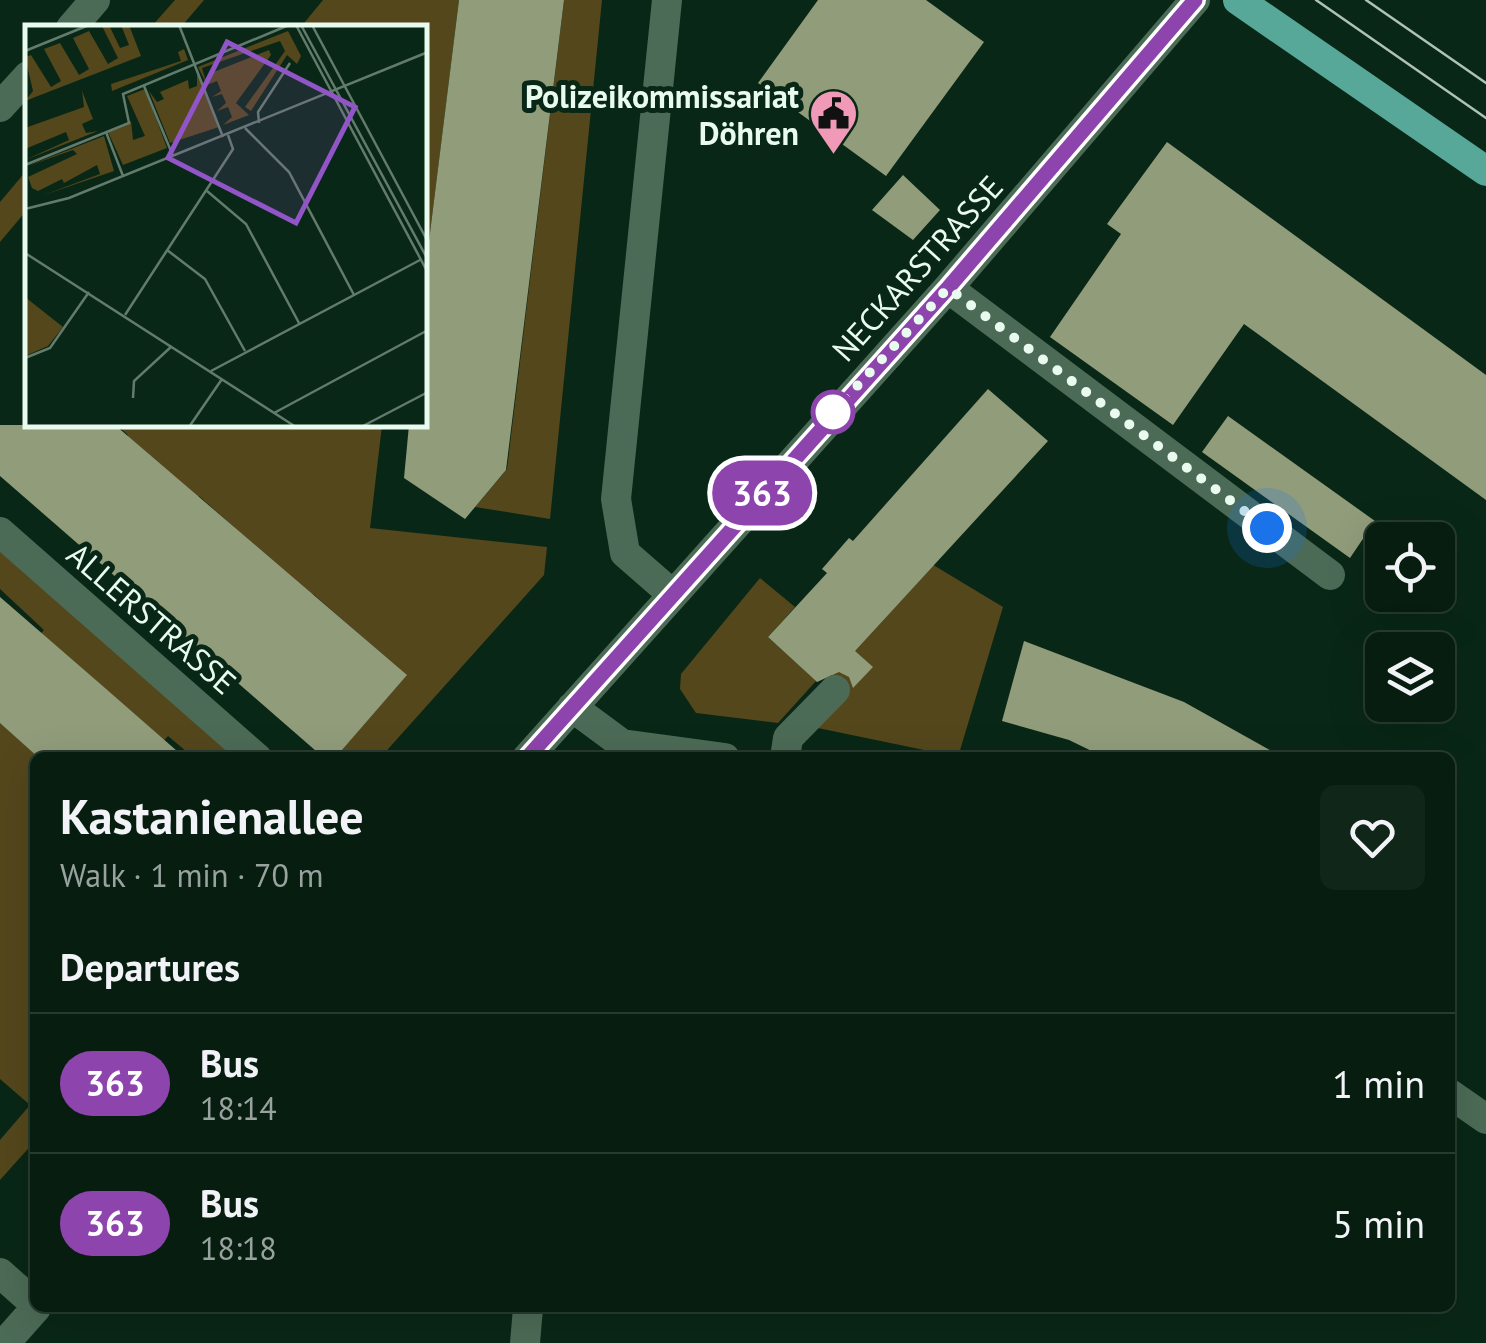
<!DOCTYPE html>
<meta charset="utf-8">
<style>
:root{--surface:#071d10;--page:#102619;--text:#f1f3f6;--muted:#98a29f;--line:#283b30}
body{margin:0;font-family:"PT Sans",sans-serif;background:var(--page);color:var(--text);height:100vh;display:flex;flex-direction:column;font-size:38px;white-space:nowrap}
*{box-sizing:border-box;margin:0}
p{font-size:32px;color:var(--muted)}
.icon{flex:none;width:55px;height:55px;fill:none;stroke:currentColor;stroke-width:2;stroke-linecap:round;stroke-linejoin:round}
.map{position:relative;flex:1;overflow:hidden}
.panel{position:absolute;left:30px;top:752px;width:1425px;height:560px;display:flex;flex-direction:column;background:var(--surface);border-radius:15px;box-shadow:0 10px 40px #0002,0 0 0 2px var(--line)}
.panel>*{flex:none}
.badge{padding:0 20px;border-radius:32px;font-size:35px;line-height:65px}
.tools{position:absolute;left:1365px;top:522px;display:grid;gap:20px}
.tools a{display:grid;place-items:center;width:90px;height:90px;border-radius:15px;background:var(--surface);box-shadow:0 10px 40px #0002,0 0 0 2px var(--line);font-size:50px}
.you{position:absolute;width:50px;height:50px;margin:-25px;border:8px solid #fff;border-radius:50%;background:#1a73e8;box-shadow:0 0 0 15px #1a73e833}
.map>.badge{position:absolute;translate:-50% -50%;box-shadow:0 0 0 5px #fff}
h2{padding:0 30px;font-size:38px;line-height:90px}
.round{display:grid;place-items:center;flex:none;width:105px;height:105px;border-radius:15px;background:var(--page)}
.headline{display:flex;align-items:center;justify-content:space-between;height:170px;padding:0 30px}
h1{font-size:48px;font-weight:700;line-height:75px}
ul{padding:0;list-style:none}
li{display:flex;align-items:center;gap:30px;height:140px;padding:0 30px;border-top:2px solid var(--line)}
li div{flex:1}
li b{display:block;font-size:38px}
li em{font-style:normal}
li .badge{min-width:110px;font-weight:700;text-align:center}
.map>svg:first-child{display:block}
</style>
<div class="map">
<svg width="1486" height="1343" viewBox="0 0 1486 1343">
<rect width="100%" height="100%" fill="#092716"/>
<path fill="#54471c" d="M 175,0 L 204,0 L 181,27 L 151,27 Z
M 323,0 L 459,0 L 425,273 L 425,28 L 300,28 Z
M 564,0 L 602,0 L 550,519 L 475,507 L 507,469 Z
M 27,170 L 27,210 L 0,242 L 0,202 Z
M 117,425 L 382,425 L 370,528 L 547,547 L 544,575 L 380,758 L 335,757 L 406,675 L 313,594 L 236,682 L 208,656 L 235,528 L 199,496 L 121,583 L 101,563 L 115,450 L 128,435 Z
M 0,532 L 257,757 L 193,757 L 168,736 L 149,757 L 5,727 L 35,754 L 58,757 L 35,758 L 35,1141 L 0,1180 L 0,1140 L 30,1105 L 0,1079 L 0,680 L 44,630 L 0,589 Z
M 925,560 L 1003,607 L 958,757 L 813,727 L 826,682 L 880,623 Z
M 760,578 L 795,607 L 768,637 L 816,681 L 778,723 L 696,713 L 680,689 L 681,674 Z"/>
<path fill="#919c7b" d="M 459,0 L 564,0 L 506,470 L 465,519 L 404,478 L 409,425 L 425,425 L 425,273 Z
M 818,0 L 926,0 L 984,42 L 886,176 L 758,83 Z
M 1167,142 L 1486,375 L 1486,500 L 1244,324 L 1173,425 L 1050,337 L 1121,234 L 1107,224 Z
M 903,175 L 940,210 L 913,240 L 872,210 Z
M 988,389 L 1048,441 L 855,651 L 873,667 L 853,688 L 849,677 L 839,672 L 817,682 L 768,637 L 827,573 L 822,569 L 849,538 L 853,541 Z
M 1228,416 L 1375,521 L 1350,558 L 1202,452 Z
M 0,425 L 115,425 L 407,675 L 335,758 L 324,758 L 0,476 Z
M 0,597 L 105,688 L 185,758 L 39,758 L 0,723 Z
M 1024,641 L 1184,702 L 1284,758 L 1106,758 L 1069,740 L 1002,721 Z"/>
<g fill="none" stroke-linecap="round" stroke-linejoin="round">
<path stroke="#4c6b56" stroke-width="30" d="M 667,0 L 616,499 L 625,553 L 672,594
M 71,28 L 95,0
M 0,107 L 28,76
M 948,288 L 1330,575
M 0,532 L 257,758
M 572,707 L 622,744 L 725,758
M 527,758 L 948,288 L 1195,0
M 785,758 L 788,738 L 835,690
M 1450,1094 L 1486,1119
M 0,1273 L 35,1304
M 5,1343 L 36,1308
M 525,1343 L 528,1308"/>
<path stroke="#57a899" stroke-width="30" d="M 1238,0 L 1486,171"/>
<path stroke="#aec2b5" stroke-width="2.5" d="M 1316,0 L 1486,118
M 1366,0 L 1486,83"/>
</g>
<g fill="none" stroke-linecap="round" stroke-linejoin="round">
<defs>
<path id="line" d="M 527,758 L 948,288 L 1195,0"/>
</defs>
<use href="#line" stroke="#fff" stroke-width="22"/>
<use href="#line" stroke="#8e44ad" stroke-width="15"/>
<path stroke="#e9faee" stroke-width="10" stroke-dasharray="0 18" d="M 833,412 L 948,288 L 1267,528"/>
</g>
<defs>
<symbol id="civic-pin" viewBox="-11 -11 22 30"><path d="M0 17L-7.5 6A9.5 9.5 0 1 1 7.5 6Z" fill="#f09ab7" stroke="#092716"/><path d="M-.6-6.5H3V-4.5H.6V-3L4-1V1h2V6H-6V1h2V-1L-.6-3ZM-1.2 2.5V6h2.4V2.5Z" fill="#111"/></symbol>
</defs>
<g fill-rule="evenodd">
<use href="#civic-pin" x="806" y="86" width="55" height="75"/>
</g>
<circle fill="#fff" stroke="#8e44ad" stroke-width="5" cx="833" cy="412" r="20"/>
<g text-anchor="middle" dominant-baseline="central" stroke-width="10" stroke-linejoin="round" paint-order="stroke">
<g font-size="32" font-weight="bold" fill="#e9faee" stroke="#092716" text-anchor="end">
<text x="799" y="96">Polizeikommissariat<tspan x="799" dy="37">Döhren</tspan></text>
</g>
<g font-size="32" fill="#e9faee" stroke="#092716">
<text transform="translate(917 268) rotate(-48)">NECKARSTRASSE</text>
<text transform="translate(152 618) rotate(41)">ALLERSTRASSE</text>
</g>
</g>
<g transform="translate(25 25)">
<rect width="402" height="402" fill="#092716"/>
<path d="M 84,0 L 95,23 L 104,20 L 96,0 L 104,0 L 116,31 L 0,76 L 8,66 L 0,32 L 6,30 L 26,62 L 36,56 L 19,24 L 35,18 L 54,50 L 64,44 L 48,13 L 64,6 L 83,39 L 93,33 L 77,1 ZM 263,6 L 276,31 L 272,39 L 262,30 L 226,86 L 220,82 L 260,26 L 255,16 L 177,43 L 181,57 L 186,48 L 244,25 L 246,30 L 211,78 L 224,90 L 198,100 L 207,92 L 203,82 L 192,86 L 201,78 L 197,69 L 187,72 L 196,66 L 192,56 L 182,60 L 173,42 ZM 159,24 L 163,35 L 87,66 L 86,59 L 156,36 L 153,27 ZM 172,47 L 194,102 L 145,118 L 124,66 L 132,77 L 139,74 L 135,67 L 163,55 L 164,64 L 172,61 ZM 120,64 L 142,123 L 98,140 L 83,107 L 106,96 L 108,115 L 120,111 L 102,71 ZM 57,66 L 68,94 L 57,99 L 61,108 L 73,106 L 0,135 L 44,115 L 41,107 L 0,124 L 0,103 L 59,82 ZM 79,111 L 89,146 L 16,171 L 75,149 L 72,140 L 39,158 L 37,154 L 13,166 L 7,163 L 3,152 L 52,129 L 48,125 L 0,142 ZM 0,272 L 38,302 L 23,321 L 0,331 Z" fill="#54471c"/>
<path fill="none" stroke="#637b6c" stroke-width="2.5" d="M 154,0 L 198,112M 271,0 L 403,248M 276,0 L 403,235M 287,0 L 403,217M 0,26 L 64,0M 119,61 L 148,131M 234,98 L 233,87 L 265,38M 220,103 L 264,147 L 329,270M 81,107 L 98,151M 0,140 L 104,98 L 98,69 L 264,0M 182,166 L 221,199 L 274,298M 0,184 L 44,173 L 403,27M 142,225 L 180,254 L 220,326M 0,228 L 271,402M 100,290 L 208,124 L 203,110M 0,333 L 25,323 L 64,267M 186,346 L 395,235M 108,373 L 109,356 L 147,321M 249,388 L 403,305M 164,402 L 197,354M 336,402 L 403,367"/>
<path fill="#9155c8" fill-opacity="0.15" stroke="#9155c8" stroke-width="5" d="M 202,17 L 330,82 L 271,198 L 143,133 Z"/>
<rect width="402" height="402" fill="none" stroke="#e9faee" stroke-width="5"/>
</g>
</svg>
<div class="tools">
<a><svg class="icon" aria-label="locate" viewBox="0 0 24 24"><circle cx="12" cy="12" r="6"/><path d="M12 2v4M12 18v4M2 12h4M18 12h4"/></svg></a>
<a><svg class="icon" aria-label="layers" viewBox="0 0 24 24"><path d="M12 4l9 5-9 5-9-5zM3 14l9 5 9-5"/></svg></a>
</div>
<div class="you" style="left:1267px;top:528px"></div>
<b class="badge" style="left:762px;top:493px;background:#8e44ad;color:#fff">363</b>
<section class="panel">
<div class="headline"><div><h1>Kastanienallee</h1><p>Walk · 1 min · 70 m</p></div><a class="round"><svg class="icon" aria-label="heart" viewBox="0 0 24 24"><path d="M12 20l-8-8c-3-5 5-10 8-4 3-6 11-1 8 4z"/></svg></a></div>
<h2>Departures</h2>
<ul>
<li><span class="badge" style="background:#8e44ad;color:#fff">363</span><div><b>Bus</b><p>18:14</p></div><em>1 min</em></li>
<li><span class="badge" style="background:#8e44ad;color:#fff">363</span><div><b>Bus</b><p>18:18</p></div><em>5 min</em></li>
</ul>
</section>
</div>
